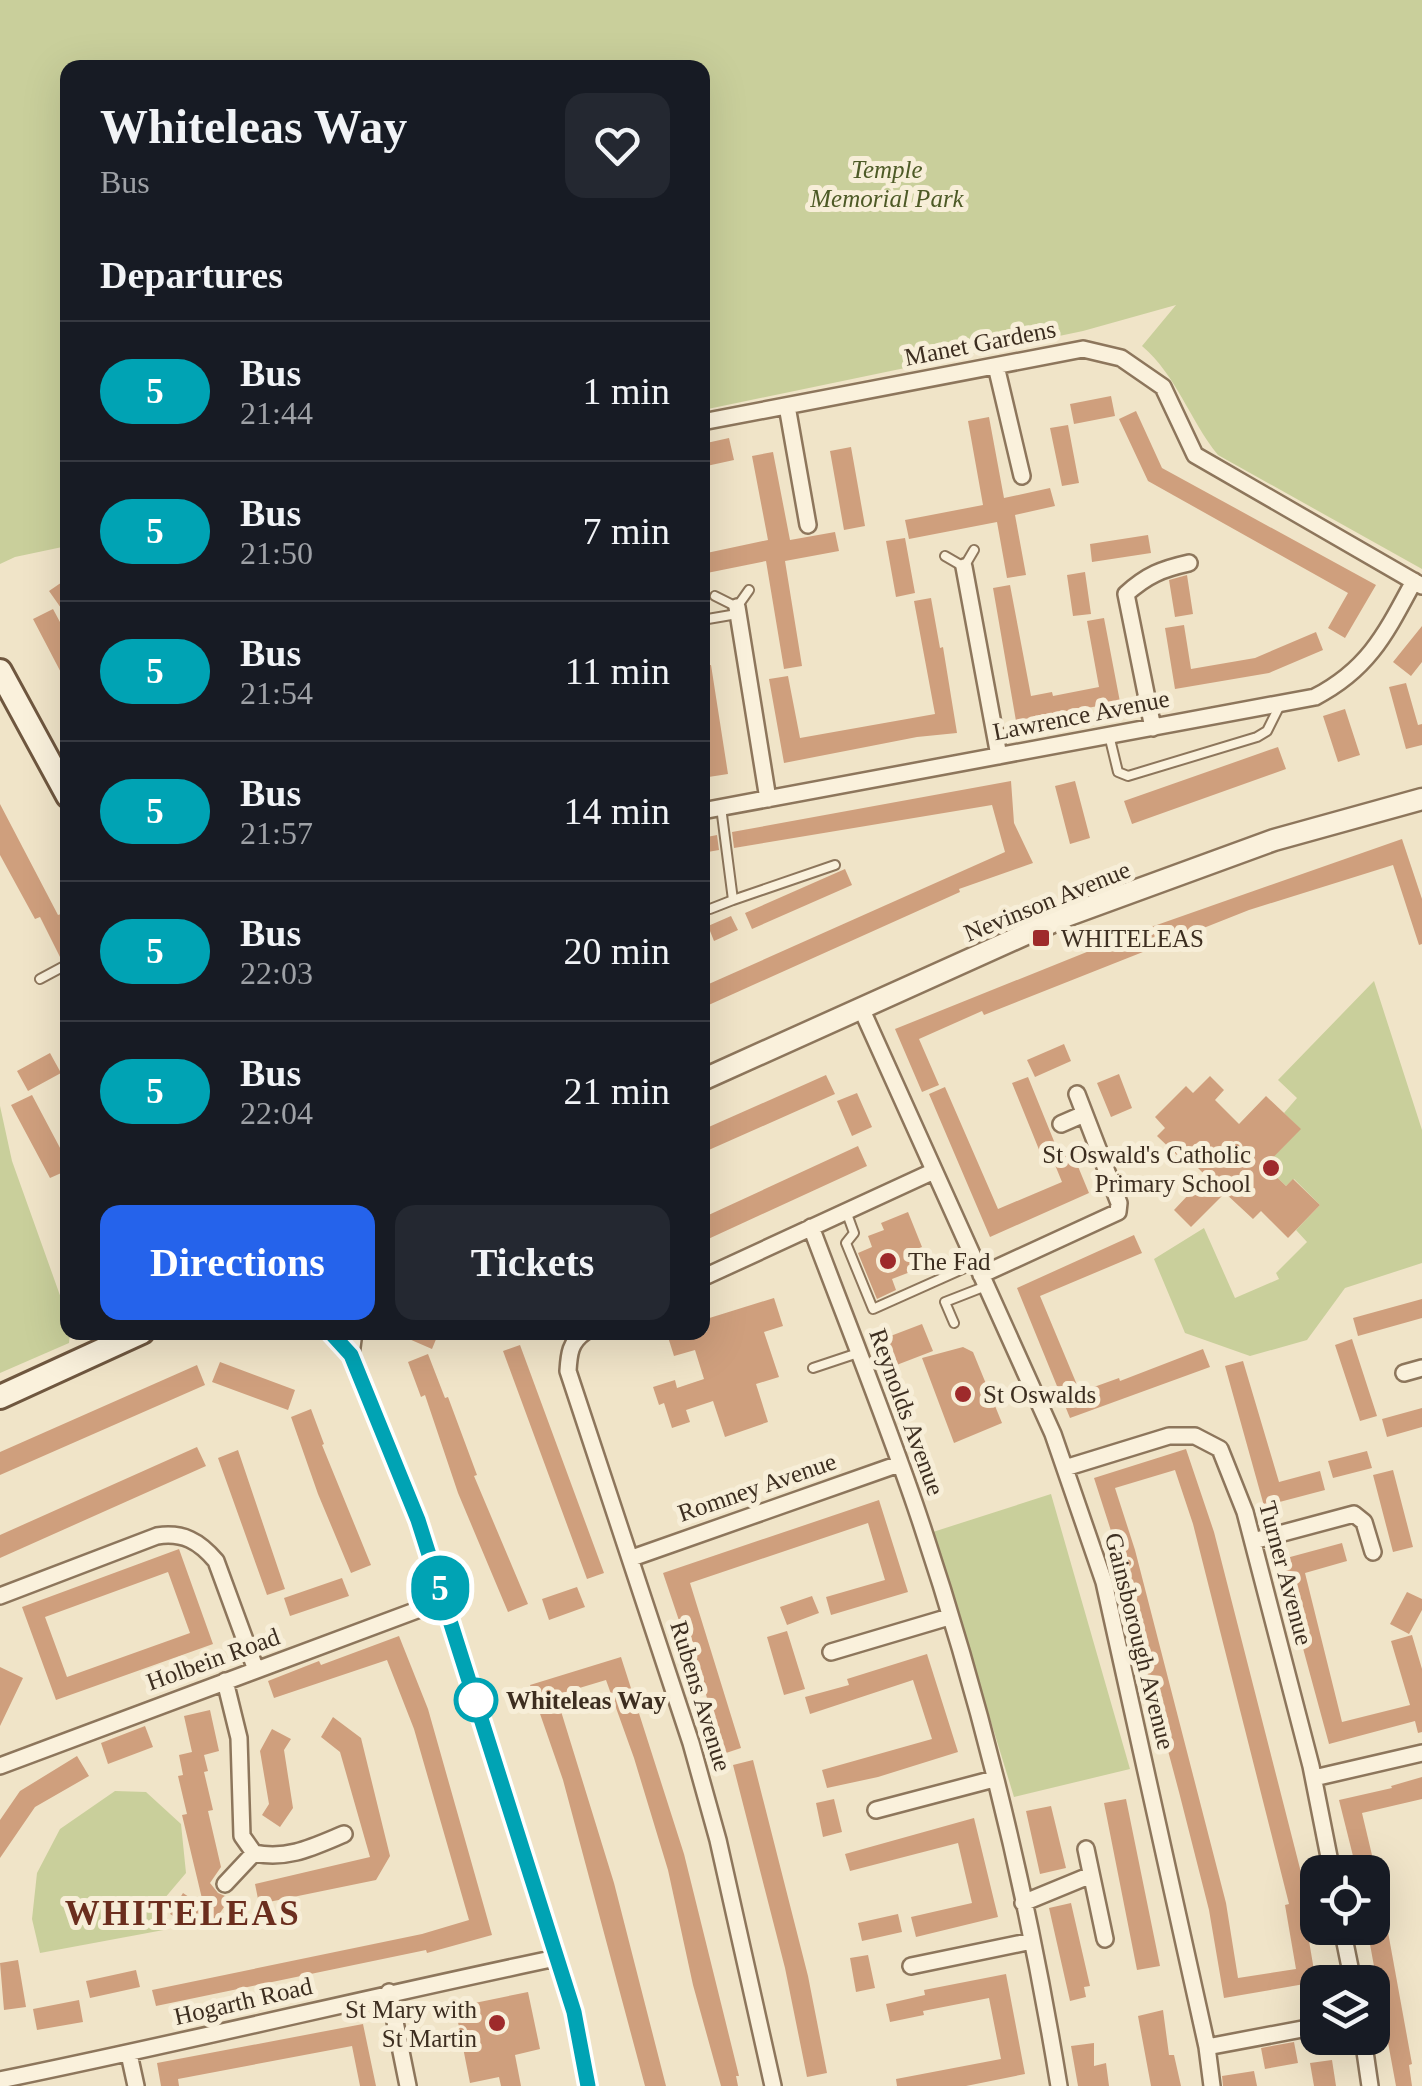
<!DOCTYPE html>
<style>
:root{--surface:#171b24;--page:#242831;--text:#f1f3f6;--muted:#9ea1a6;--line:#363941;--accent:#2563eb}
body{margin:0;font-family:"Times New Roman",serif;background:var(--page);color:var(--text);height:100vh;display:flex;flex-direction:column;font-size:38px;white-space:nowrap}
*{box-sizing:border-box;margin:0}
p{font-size:32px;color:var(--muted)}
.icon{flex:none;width:55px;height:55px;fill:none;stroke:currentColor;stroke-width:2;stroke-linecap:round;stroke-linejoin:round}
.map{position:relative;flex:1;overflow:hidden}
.details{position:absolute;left:60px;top:60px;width:650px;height:1280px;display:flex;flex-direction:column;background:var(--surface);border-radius:20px;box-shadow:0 10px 40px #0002}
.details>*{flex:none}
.badge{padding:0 20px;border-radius:32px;font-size:35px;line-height:65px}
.buttons{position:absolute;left:1300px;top:1855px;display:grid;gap:20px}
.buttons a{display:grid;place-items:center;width:90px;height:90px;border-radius:20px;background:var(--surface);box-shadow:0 10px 40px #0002;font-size:50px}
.map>.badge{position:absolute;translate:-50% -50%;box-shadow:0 0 0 5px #fff}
h2{padding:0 40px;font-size:38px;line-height:90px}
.round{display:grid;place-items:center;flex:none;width:105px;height:105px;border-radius:20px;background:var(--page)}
.head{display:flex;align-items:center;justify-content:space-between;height:170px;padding:0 40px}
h1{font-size:48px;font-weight:800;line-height:75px}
.action{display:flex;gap:20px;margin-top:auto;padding:20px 40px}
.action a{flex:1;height:115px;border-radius:20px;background:var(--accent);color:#fff;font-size:40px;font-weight:800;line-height:115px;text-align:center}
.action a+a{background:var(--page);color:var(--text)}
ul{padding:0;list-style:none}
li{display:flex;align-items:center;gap:30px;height:140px;padding:0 40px;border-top:2px solid var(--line)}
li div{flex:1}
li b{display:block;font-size:38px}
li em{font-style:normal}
li .badge{min-width:110px;font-weight:700;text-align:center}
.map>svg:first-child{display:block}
</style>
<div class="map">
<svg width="1422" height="2086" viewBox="0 0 1422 2086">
<rect width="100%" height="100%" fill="#f0e4c8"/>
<path fill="#c9cf9b" d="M 0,0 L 1422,0 L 1422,569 L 1218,455 C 1189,419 1177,376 1142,346 L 1176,305 L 1083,331 L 703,410 L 702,68 L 68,68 L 67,546 L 15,557 L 0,564 Z
M 1374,981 L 1422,1130 L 1422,1263 L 1345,1288 L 1307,1340 L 1250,1356 L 1185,1333 L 1154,1259 L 1204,1228 L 1235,1298 L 1279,1279 L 1276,1273 L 1307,1242 L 1296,1230 L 1320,1205 L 1294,1179 L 1286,1186 L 1265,1166 L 1300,1129 L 1284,1113 L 1297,1098 L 1278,1080 Z
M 0,1106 L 12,1161 L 67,1315 L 68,1332 L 70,1333 L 69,1343 L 0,1373 Z
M 1051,1494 L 1130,1769 L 1014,1797 L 933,1532 Z
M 115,1791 L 146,1792 L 181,1824 L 186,1873 L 164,1899 L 169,1929 L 40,1953 L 32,1919 L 37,1873 L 60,1829 Z"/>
<path fill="#cf9f7d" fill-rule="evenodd" d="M 1111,396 L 1115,416 L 1074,424 L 1070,404 Z
M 1136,411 L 1162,468 L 1376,585 L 1345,638 L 1328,628 L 1348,593 L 1148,481 L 1119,419 Z
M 989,417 L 1004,498 L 1050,488 L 1055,506 L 1015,515 L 1026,575 L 1007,578 L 997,522 L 909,539 L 905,520 L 983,505 L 968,421 Z
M 1068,425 L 1079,483 L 1062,486 L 1050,428 Z
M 729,438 L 734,460 L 702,467 L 702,444 Z
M 851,447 L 865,526 L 844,530 L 830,451 Z
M 773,452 L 790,540 L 835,532 L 839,551 L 785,561 L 802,666 L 784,669 L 766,561 L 702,574 L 702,554 L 768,540 L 752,456 Z
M 1148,535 L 1151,553 L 1092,562 L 1090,544 Z
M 905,538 L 915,593 L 896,597 L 886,541 Z
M 1085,572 L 1091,614 L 1073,616 L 1067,575 Z
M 1187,575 L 1193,614 L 1175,617 L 1169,580 Z
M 68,578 L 68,618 L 49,591 Z
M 1010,585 L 1031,696 L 1052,692 L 1053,696 L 1099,687 L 1087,621 L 1104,618 L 1120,702 L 1016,721 L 993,588 Z
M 931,598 L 940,648 L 943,647 L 957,733 L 917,737 L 784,763 L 769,679 L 788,676 L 800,738 L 935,714 L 914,601 Z
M 53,609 L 68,637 L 68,686 L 33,619 Z
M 1184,625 L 1191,669 L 1255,658 L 1316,632 L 1323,650 L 1269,673 L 1175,689 L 1165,628 Z
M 1422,626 L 1422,662 L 1411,676 L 1393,662 Z
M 702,665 L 711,665 L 728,774 L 702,778 L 702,755 L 706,755 L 702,734 Z
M 1406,683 L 1418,725 L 1422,724 L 1422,745 L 1406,749 L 1389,687 Z
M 1345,709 L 1360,755 L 1338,762 L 1323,716 Z
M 1278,747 L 1286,769 L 1132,824 L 1124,801 Z
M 1011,781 L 1014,823 L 1033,863 L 959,889 L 960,892 L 702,1008 L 702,987 L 1005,852 L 992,805 L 734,848 L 732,832 Z
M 1075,781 L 1090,838 L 1070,844 L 1055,786 Z
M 0,804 L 58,915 L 64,913 L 68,921 L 68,957 L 61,959 L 40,917 L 35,919 L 0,855 Z
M 717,835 L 719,850 L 702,853 L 702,838 Z
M 1402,839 L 1422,899 L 1422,944 L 1419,945 L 1393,865 L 1249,910 L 984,1015 L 982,1011 L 919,1039 L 939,1085 L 922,1092 L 895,1029 L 1134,933 Z
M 845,869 L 852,885 L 752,929 L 745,913 Z
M 731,916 L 738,930 L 714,941 L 708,926 Z
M 1064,1044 L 1071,1061 L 1035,1077 L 1027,1060 Z
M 50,1053 L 61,1073 L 28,1091 L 17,1071 Z
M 1119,1074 L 1132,1108 L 1111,1117 L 1097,1083 Z
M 826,1075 L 835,1094 L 702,1153 L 702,1130 Z
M 1210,1076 L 1224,1090 L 1215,1100 L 1239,1124 L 1266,1096 L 1301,1129 L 1265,1166 L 1286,1186 L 1293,1179 L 1320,1205 L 1288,1238 L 1261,1211 L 1253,1219 L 1225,1193 L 1191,1227 L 1174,1210 L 1206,1176 L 1183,1153 L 1179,1157 L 1157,1136 L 1165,1128 L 1155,1117 L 1186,1086 L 1193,1093 Z
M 1028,1077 L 1058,1151 L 1042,1157 L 1012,1083 Z
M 945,1087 L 998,1209 L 1062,1182 L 1053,1160 L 1072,1152 L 1089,1193 L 990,1237 L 929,1094 Z
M 857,1093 L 872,1127 L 852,1136 L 837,1101 Z
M 32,1095 L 68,1163 L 68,1170 L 50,1178 L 11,1105 Z
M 858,1146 L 867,1166 L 706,1240 L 702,1218 Z
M 908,1212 L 922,1247 L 911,1251 L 918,1269 L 892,1279 L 896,1290 L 877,1299 L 858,1253 L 872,1247 L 868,1236 L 884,1230 L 881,1223 Z
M 1134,1235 L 1142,1253 L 1040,1296 L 1080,1392 L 1119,1378 L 1120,1381 L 1203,1349 L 1210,1367 L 1070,1418 L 1017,1288 Z
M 774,1298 L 783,1326 L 764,1332 L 779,1377 L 756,1384 L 768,1422 L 725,1437 L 713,1401 L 686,1410 L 690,1422 L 672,1428 L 664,1403 L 659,1405 L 653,1387 L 675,1380 L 677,1388 L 704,1379 L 695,1350 L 674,1356 L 668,1337 L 683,1332 L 707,1332 L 703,1320 Z
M 1422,1299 L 1422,1318 L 1358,1336 L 1353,1318 Z
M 922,1324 L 933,1351 L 894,1366 L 880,1340 Z
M 393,1332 L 439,1332 L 432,1349 Z
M 1352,1339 L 1377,1416 L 1360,1421 L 1335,1345 Z
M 520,1345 L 604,1573 L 587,1579 L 503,1351 Z
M 963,1347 L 973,1352 L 1002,1423 L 954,1443 L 922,1358 Z
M 428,1354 L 445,1398 L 448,1397 L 477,1475 L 474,1476 L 528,1604 L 508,1612 L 458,1493 L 425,1395 L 421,1397 L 408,1362 Z
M 1243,1361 L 1279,1482 L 1320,1471 L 1325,1490 L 1264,1506 L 1225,1366 Z
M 220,1362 L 295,1390 L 288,1410 L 212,1382 Z
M 197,1365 L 205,1385 L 0,1475 L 0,1452 Z
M 1422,1408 L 1422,1427 L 1387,1437 L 1382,1419 Z
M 311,1409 L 324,1444 L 322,1445 L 371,1565 L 351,1573 L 318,1494 L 291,1417 Z
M 197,1447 L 206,1466 L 0,1558 L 0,1535 Z
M 1186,1449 L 1214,1532 L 1306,1892 L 1301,1894 L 1316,1982 L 1224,1998 L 1209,1910 L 1179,1792 L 1118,1563 L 1121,1562 L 1094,1478 ZM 1175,1470 L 1193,1524 L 1289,1904 L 1285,1905 L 1296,1969 L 1238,1978 L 1226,1903 L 1135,1550 L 1115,1488 Z
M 238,1450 L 285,1589 L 267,1595 L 218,1458 Z
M 1367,1451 L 1372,1468 L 1333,1478 L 1328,1461 Z
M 1393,1470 L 1413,1547 L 1393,1552 L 1373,1475 Z
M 879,1500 L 908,1592 L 831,1615 L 826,1597 L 885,1580 L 868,1523 L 690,1583 L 741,1748 L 723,1754 L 699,1670 L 696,1671 L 663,1573 Z
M 1342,1543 L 1347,1561 L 1305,1573 L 1342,1722 L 1410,1705 L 1391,1641 L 1412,1635 L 1422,1669 L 1422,1732 L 1418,1733 L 1415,1721 L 1329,1744 L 1279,1560 Z
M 179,1549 L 213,1644 L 56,1700 L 22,1607 ZM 168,1572 L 190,1633 L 67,1677 L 45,1617 Z
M 342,1578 L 349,1596 L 290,1616 L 284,1598 Z
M 577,1587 L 585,1607 L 549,1620 L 542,1599 Z
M 1407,1592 L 1422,1599 L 1422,1610 L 1409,1634 L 1390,1624 Z
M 812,1596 L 819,1613 L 787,1625 L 780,1607 Z
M 787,1631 L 805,1689 L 784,1695 L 767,1637 Z
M 399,1636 L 428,1709 L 492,1935 L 427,1953 L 426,1950 L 156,2006 L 152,1990 L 422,1934 L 469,1920 L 414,1729 L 387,1660 L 274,1698 L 268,1681 L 319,1661 L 321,1665 Z
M 927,1654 L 958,1752 L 878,1777 L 827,1788 L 822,1770 L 932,1739 L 913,1680 L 810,1714 L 805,1697 L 849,1685 L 847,1679 Z
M 621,1657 L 684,1854 L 739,2076 L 736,2076 L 738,2086 L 721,2086 L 693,1985 L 668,1870 L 634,1758 L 606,1680 L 556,1695 L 614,1883 L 666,2086 L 645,2086 L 563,1780 L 530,1685 Z
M 0,1667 L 23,1678 L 0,1726 Z
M 210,1710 L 219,1751 L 204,1755 L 208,1771 L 204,1772 L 213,1810 L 208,1811 L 221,1867 L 210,1883 L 218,1893 L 230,1898 L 218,1916 L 221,1917 L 209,1928 L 207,1921 L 188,1925 L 170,1914 L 183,1893 L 204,1907 L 182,1815 L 187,1814 L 178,1776 L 183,1775 L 179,1755 L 192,1752 L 184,1716 Z
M 333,1717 L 361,1738 L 390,1856 L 376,1880 L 259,1904 L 255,1884 L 370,1857 L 340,1752 L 321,1737 Z
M 145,1726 L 153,1747 L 108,1764 L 101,1743 Z
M 272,1729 L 291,1739 L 284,1750 L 293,1808 L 280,1827 L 262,1815 L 269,1804 L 260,1751 Z
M 77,1756 L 89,1776 L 35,1807 L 0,1858 L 0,1820 L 20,1791 Z
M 753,1760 L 808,1976 L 827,2073 L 807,2077 L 785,1968 L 733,1765 Z
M 1422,1777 L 1422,1799 L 1362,1813 L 1376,1872 L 1357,1872 L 1339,1800 L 1392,1788 L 1391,1786 Z
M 834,1799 L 842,1832 L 823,1837 L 816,1803 Z
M 1126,1799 L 1160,1966 L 1137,1970 L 1104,1803 Z
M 1051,1806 L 1066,1868 L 1040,1874 L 1026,1811 Z
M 974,1818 L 998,1917 L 916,1937 L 911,1917 L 972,1903 L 958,1843 L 850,1871 L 845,1854 Z
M 1380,1888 L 1412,2064 L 1409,2065 L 1412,2086 L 1396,2086 L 1367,1928 L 1372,1928 L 1372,1889 Z
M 1071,1903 L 1090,1986 L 1084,1987 L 1086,1997 L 1070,2001 L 1049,1908 Z
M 898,1914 L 902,1932 L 862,1941 L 858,1923 Z
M 868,1955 L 875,1988 L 856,1992 L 850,1958 Z
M 18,1960 L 26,2007 L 4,2010 L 0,1963 Z
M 136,1970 L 140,1987 L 90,1998 L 86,1981 Z
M 1006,1974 L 1025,2074 L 966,2086 L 897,2086 L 896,2079 L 1001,2059 L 989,1998 L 923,2011 L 924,2015 L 890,2022 L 886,2004 L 925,1995 L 924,1990 Z
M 528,1992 L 540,2049 L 515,2055 L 521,2086 L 501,2086 L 499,2077 L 470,2083 L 455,2007 Z
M 79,2000 L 83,2022 L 37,2030 L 33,2009 Z
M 1163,2010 L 1169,2055 L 1174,2055 L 1181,2086 L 1151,2086 L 1138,2016 Z
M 363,2024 L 376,2086 L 360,2086 L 352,2046 L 178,2079 L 179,2086 L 161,2086 L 157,2063 Z
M 1294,2042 L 1298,2063 L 1265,2069 L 1261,2048 Z
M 1094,2043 L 1094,2066 L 1106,2063 L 1109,2086 L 1078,2086 L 1071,2046 Z
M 1332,2060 L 1336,2086 L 1314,2086 L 1310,2063 Z
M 1254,2071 L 1257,2086 L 1223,2086 L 1222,2076 Z"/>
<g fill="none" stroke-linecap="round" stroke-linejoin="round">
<defs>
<path id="service" d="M 945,556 L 964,567 L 974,550
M 715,596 L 737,607 L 749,590
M 702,620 L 737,614
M 1109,735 L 1118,772 L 1128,776 L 1257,737 L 1267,731 L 1280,705
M 721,807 L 733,900 L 835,865
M 710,909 L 733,900
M 40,979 L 68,964
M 67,1108 L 68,1108
M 846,1211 L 854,1233 L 846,1243 L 873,1309 L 976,1263
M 954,1323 L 945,1302 L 986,1286
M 813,1368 L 858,1353"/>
<path id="minor" d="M 996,366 L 1022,476
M 787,406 L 808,525
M 702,422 L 1083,349 L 1121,358 L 1163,387 L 1195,455 L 1422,586
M 964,567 L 999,756
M 737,607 L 768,799
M 1153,728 L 1126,594 C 1147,575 1162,569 1189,563
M 702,811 L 1315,697 C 1369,669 1386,633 1414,581
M 861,1008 L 1053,1434 L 1104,1582 L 1207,2047 L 1212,2086
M 1061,1124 L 1084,1114
M 811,1227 C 846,1320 883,1412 915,1505 C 979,1693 1027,1890 1059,2086
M 981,1275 L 1118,1212 L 1119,1203 L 1077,1094
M 702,1278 L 934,1171
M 330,1332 L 351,1355 L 418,1519 L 574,2013 L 588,2086
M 585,1332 C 570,1342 569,1354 568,1371 L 691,1743 L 718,1840 L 773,2086
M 351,1355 L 354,1332
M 1404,1373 L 1422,1368
M 1065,1468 L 1169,1436 L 1195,1436 L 1220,1449 L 1245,1512 L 1311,1766 L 1332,1872
M 1253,1541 L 1354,1514 L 1364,1522 L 1373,1552
M 632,1558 L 899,1464
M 0,1596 L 157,1536 C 183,1532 199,1541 216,1561 L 256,1670
M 831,1652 L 949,1617
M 225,1681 L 239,1738 L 242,1836 L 254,1853 C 288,1860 313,1847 344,1834
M 0,1766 L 444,1600
M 1314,1778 L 1422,1753
M 876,1810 L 994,1779
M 1086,1849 L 1105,1939
M 225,1884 L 254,1853
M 1023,1903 L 1091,1875
M 1342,1928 L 1353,1982
M 911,1966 L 1032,1941
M 389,1992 L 408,2086
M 1363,2038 L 1370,2086
M 1207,2047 L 1318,2026
M 129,2054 L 136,2086
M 0,2080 C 186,2042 370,1997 556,1958"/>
<path id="tertiary" d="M 702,1080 L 1066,916 L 1274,840 L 1422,799"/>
<path id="secondary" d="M 0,671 L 68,796
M 0,1397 L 142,1332"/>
</defs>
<use href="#service" stroke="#8d765c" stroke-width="12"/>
<use href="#minor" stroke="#8d765c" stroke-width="20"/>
<use href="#tertiary" stroke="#8d765c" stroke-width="25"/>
<use href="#secondary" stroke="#6f573f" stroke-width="28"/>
<use href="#service" stroke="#faf1dc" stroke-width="8"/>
<use href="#minor" stroke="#faf1dc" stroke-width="15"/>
<use href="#tertiary" stroke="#faf1dc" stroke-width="20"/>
<use href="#secondary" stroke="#faf1dc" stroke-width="22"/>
</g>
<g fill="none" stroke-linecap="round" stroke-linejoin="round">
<defs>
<path id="line" d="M 330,1332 L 351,1355 L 418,1520 L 574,2012 L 588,2086"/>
</defs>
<use href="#line" stroke="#fff" stroke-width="22"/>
<use href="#line" stroke="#00a3b4" stroke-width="15"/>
</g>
<g fill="#9e2a2b" stroke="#f7eed8" stroke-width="4">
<rect x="1031" y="928" width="20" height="20" rx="5"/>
<circle cx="1271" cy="1168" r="10"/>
<circle cx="888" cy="1261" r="10"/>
<circle cx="963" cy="1394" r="10"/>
<circle cx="497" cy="2023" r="10"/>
</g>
<circle fill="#fff" stroke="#00a3b4" stroke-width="5" cx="476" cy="1700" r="20"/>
<g text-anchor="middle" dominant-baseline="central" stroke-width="10" stroke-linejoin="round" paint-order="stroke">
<g font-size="25" font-style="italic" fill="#4d5a26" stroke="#f7eed8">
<text x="887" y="169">Temple<tspan x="887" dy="29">Memorial Park</tspan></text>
</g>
<g font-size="25" fill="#3d2e20" stroke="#f7eed8">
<text transform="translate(980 343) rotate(-11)">Manet Gardens</text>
<text transform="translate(1081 715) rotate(-11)">Lawrence Avenue</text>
<text transform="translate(1047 901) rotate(-22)">Nevinson Avenue</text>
<text transform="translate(907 1412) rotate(70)">Reynolds Avenue</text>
<text transform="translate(757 1487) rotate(-19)">Romney Avenue</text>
<text transform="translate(1286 1573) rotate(75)">Turner Avenue</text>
<text transform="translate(1140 1641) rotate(76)">Gainsborough Avenue</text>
<text transform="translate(213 1659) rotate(-20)">Holbein Road</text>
<text transform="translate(701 1696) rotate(73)">Rubens Avenue</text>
<text transform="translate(243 2001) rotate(-13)">Hogarth Road</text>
</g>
<g font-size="25" fill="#3d2e20" stroke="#f7eed8" text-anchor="start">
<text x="1061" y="938">WHITELEAS</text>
<text x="1251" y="1154" text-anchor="end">St Oswald's Catholic<tspan x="1251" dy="29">Primary School</tspan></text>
<text x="908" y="1261">The Fad</text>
<text x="983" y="1394">St Oswalds</text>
<text x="477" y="2009" text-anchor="end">St Mary with<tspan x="477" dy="29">St Martin</tspan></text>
</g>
<g font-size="25" font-weight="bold" fill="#3d2e20" stroke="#f7eed8" text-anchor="start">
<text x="506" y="1700">Whiteleas Way</text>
</g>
<g font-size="35" font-weight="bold" letter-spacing="2.5" fill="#6b2e1e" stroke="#f7eed8">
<text x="183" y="1913">WHITELEAS</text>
</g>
</g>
</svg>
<div class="buttons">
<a><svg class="icon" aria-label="locate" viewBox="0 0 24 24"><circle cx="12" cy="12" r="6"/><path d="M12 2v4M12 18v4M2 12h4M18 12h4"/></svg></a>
<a><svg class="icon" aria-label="layers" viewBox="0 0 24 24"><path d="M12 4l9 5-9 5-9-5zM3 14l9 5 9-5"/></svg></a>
</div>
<b class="badge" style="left:440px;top:1588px;background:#00a3b4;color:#fff">5</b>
<section class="details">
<div class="head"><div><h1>Whiteleas Way</h1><p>Bus</p></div><a class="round"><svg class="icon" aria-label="heart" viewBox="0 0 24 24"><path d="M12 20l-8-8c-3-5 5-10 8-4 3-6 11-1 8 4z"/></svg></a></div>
<h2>Departures</h2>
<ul>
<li><span class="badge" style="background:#00a3b4;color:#fff">5</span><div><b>Bus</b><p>21:44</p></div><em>1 min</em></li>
<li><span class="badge" style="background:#00a3b4;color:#fff">5</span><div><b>Bus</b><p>21:50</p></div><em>7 min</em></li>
<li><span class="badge" style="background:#00a3b4;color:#fff">5</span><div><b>Bus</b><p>21:54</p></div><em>11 min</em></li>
<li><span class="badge" style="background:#00a3b4;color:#fff">5</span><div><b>Bus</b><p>21:57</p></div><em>14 min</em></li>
<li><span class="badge" style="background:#00a3b4;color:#fff">5</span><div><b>Bus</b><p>22:03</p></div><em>20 min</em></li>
<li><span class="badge" style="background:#00a3b4;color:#fff">5</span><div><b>Bus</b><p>22:04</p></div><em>21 min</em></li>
</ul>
<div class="action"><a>Directions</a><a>Tickets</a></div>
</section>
</div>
